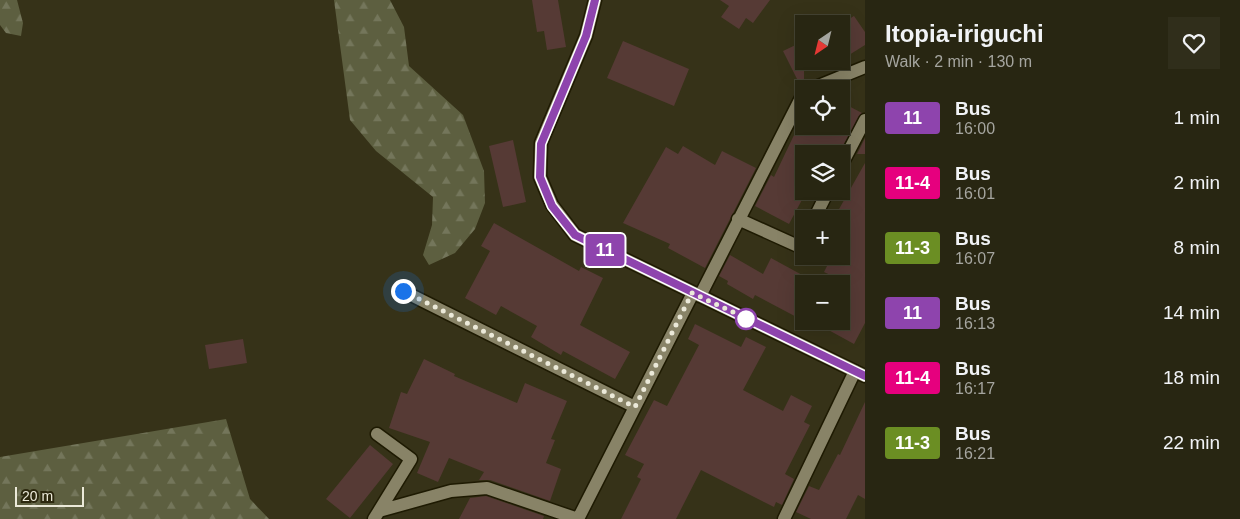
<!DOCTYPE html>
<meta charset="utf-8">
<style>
:root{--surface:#282612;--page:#302e1b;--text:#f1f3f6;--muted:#a5a59f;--line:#444332}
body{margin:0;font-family:Arial,sans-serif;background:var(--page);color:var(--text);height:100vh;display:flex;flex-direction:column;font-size:19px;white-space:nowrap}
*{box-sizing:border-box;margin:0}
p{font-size:16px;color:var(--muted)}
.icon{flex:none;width:28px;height:28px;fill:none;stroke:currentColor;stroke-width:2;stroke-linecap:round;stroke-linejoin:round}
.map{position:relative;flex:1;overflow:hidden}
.details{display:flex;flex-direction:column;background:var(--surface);width:375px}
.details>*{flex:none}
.badge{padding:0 10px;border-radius:4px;font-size:18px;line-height:32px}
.needle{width:32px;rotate:215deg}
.buttons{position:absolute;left:795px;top:15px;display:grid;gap:10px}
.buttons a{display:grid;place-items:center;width:55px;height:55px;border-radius:0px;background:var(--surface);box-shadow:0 5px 20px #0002,0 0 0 1px var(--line);font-size:25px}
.scale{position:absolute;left:15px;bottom:12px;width:69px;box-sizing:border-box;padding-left:5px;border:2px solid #ebe9d9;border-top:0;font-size:14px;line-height:18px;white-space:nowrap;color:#ebe9d9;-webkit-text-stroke:4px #2c280e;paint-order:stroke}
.you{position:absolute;width:25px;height:25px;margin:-12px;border:4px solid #fff;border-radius:50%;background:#1a73e8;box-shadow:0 0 0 8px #1a73e833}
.map>.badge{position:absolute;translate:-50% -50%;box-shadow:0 0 0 2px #fff}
.round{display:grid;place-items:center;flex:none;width:52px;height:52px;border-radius:0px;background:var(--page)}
.headline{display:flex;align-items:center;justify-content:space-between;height:85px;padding:0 20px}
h1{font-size:24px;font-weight:700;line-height:38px}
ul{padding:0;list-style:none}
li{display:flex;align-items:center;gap:15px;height:65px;padding:0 20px}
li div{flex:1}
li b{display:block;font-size:19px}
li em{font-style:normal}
li .badge{min-width:55px;font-weight:700;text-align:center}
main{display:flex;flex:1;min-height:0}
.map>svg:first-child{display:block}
</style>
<main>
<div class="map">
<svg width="865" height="519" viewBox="0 0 865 519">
<defs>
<pattern id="forest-firs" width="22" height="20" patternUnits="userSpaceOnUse" patternTransform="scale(1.25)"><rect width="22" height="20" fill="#5d5f40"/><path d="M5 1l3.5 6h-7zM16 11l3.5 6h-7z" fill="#74765b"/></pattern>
</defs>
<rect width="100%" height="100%" fill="#363218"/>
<path fill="url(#forest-firs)" d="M 0,0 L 17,0 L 23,23 L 21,36 L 6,33 L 0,25 Z
M 334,0 L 390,0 L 404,27 L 409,66 L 463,115 L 484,171 L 485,203 L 475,229 L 455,253 L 429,265 L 423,255 L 432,225 L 433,197 L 376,151 L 350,120 Z
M 226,419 L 250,499 L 269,519 L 0,519 L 0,457 Z"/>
<path fill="#563a35" d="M 532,0 L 558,0 L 566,47 L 547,50 L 544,31 L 537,32 Z
M 720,0 L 770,0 L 753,23 L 746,18 L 739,29 L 721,17 L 729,6 Z
M 854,16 L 865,32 L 865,45 L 841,60 L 841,24 Z
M 623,41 L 689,69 L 674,106 L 607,78 Z
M 804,41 L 804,84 L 800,85 L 783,51 Z
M 841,102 L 862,113 L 838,154 L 804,154 L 804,196 L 789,224 L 755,206 L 771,175 L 774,177 L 804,114 L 804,126 L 841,126 Z
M 865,138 L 865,154 L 857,154 Z
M 513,140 L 526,202 L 503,207 L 489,146 Z
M 683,146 L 715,165 L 722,151 L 756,168 L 705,268 L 668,248 L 670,244 L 623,223 L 666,147 L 678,154 Z
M 865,163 L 865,323 L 854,344 L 812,321 L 841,321 L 841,280 L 824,272 L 832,256 L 841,256 L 841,228 L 844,223 L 841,219 L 834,218 Z
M 494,223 L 579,271 L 581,267 L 603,278 L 580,325 L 630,352 L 615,379 L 563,351 L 561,355 L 531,337 L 537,326 L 501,306 L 496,315 L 465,298 L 490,251 L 481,246 Z
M 730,255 L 763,274 L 771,258 L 804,276 L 804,321 L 755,295 L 753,299 L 727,284 L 728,281 L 719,276 Z
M 695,324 L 741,347 L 746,337 L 766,347 L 743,390 L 783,411 L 791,395 L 812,406 L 804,422 L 810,425 L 785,474 L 794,479 L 782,505 L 776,502 L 774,507 L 701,470 L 676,519 L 621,519 L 641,479 L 637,477 L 644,464 L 625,455 L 654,400 L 667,406 L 699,345 L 688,339 Z
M 243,339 L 247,363 L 209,369 L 205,345 Z
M 424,359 L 455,374 L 454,376 L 517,403 L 525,383 L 567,401 L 551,439 L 555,440 L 546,463 L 561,469 L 550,501 L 490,480 L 479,480 L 484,472 L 449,458 L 438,482 L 417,473 L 430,442 L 389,428 L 401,392 L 407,394 Z
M 865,402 L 865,499 L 858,495 L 846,519 L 811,519 L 796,512 L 809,486 L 819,490 L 838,454 L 840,455 Z
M 370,445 L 393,464 L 350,518 L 326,499 Z
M 486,496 L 544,516 L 543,519 L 459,519 L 470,498 Z"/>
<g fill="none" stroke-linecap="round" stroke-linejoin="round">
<defs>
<path id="minor" d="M 595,0 L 586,36 L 541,143 L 540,177 L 552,205 L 575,235 L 865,376
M 811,89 L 865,67
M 841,166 L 865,120
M 738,219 L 800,247 L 804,239
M 814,219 L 828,191
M 403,291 L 635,407
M 700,296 L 804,92
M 377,434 L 411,459 L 379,511
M 374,519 L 379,511 L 451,491 L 487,488 L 578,519
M 578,519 L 693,293
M 784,519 L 855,371"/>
</defs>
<use href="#minor" stroke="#1e1a02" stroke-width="15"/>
<use href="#minor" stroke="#888367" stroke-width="12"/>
</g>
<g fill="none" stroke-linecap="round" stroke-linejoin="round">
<defs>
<path id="line" d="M 595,0 L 586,36 L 541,144 L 540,177 L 552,206 L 575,235 L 865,376"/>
</defs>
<use href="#line" stroke="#fff" stroke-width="11"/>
<use href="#line" stroke="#8e44ad" stroke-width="8"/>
<path stroke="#ebe9d9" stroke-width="5" stroke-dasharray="0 9" d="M 403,291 L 635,407 L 692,293 L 752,321 L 746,319"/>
</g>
<circle fill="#fff" stroke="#8e44ad" stroke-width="2.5" cx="746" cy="319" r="10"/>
</svg>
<div class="buttons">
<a><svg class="needle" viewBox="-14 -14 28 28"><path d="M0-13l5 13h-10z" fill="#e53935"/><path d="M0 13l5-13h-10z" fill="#a5a59f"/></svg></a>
<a><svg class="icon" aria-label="locate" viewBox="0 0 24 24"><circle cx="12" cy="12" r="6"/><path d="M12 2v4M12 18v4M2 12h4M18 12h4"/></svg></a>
<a><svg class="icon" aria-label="layers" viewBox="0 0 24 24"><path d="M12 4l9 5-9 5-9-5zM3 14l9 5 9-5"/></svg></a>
<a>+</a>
<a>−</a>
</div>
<div class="scale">20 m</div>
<div class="you" style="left:403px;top:291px"></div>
<b class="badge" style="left:605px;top:250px;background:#8e44ad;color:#fff">11</b>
</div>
<section class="details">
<div class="headline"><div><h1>Itopia-iriguchi</h1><p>Walk · 2 min · 130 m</p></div><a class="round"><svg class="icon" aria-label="heart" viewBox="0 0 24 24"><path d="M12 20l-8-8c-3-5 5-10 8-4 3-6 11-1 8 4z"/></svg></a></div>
<ul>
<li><span class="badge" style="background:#8e44ad;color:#fff">11</span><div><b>Bus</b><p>16:00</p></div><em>1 min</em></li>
<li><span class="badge" style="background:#e6007e;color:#fff">11-4</span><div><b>Bus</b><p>16:01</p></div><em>2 min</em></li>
<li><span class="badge" style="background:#6b8e23;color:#fff">11-3</span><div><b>Bus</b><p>16:07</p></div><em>8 min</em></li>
<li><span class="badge" style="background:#8e44ad;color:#fff">11</span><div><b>Bus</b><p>16:13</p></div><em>14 min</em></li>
<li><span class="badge" style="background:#e6007e;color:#fff">11-4</span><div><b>Bus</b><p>16:17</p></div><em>18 min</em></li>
<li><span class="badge" style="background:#6b8e23;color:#fff">11-3</span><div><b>Bus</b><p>16:21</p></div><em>22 min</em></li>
</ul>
</section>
</main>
